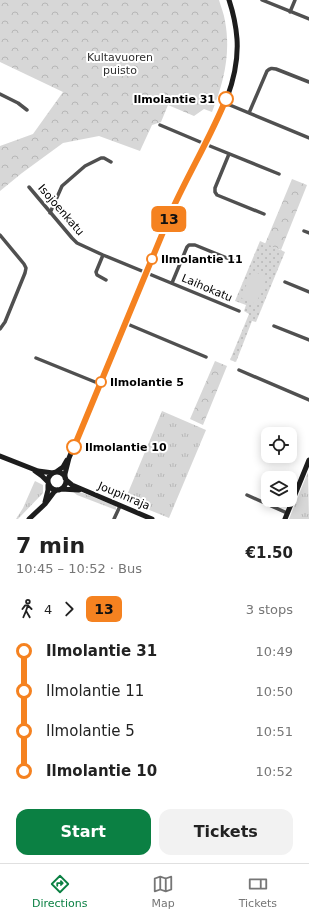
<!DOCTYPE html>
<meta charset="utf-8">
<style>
:root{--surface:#fff;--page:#f2f2f2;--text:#222;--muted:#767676;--line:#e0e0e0;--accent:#0b8043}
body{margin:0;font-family:"DejaVu Sans",sans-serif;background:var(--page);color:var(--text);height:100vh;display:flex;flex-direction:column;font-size:15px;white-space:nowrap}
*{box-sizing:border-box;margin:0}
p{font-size:13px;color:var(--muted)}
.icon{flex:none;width:22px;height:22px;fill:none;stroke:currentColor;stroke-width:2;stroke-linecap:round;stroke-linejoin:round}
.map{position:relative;height:519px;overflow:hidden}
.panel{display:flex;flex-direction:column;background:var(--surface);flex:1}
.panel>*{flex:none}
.badge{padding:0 8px;border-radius:6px;font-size:14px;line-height:26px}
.buttons{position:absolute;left:261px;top:427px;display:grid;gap:8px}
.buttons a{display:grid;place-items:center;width:36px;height:36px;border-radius:8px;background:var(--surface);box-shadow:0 2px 10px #0003;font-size:20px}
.map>.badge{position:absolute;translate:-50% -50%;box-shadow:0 0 0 2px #fff}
.legs{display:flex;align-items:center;gap:6px;height:44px;padding:0 16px;font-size:13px}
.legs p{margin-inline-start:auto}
.summary{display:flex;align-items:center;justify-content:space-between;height:68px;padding:0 16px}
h1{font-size:22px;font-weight:800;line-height:30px}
.action{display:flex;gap:8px;margin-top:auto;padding:8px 16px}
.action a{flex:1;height:46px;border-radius:12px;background:var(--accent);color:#fff;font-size:16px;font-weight:800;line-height:46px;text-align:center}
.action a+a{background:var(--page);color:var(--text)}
ul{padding:0 16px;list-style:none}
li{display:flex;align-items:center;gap:14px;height:40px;font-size:15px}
li i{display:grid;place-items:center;width:6px;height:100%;margin:0 5px;background:currentColor}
li i::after{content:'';width:10px;height:10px;margin:-5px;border:3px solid;border-radius:50%;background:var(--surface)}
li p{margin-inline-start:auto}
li:first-child i{background:linear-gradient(#0000 50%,currentColor 0)}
li:last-child i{background:linear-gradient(currentColor 50%,#0000 0)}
.dock{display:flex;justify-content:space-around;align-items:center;height:56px;border-top:1px solid var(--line);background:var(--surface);font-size:11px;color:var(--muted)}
.dock a{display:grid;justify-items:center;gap:2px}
.dock .active{color:var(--accent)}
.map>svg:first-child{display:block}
</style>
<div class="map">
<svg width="309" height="519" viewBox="0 0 309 519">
<defs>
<pattern id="grass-tufts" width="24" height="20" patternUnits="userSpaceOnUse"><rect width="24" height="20" fill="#d7d7d7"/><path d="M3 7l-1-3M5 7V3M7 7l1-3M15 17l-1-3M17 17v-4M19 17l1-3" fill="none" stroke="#b7b7b7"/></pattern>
<pattern id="forest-crowns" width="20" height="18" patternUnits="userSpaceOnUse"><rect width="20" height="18" fill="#d7d7d7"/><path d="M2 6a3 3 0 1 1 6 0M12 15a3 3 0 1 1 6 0" fill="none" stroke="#b7b7b7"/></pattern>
<pattern id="park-dots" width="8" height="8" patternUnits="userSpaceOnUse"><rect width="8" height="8" fill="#d7d7d7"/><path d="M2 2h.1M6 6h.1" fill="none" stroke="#b7b7b7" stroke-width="1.8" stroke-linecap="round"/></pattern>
</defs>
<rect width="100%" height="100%" fill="#fff"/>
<path fill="url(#grass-tufts)" d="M 162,411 L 206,430 L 169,518 L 125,500 Z
M 308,472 L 309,519 L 289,519 Z
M 35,481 L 43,485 L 43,493 L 18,519 L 16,519 L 23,508 L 34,483 Z
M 72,491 L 83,493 L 116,506 L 116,510 L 77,495 Z"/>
<path fill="url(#forest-crowns)" d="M 0,0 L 219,0 C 221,7 224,14 225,21 C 231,53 224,82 212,112 L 204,109 L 194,116 L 168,105 L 161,122 L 152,125 L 140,151 L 99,136 L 63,143 L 22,173 L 0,191 L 0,146 L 33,134 L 63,92 L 0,62 Z
M 292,179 L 307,185 L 281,250 L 265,244 Z
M 215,361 L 227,366 L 203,425 L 190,419 Z"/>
<path fill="url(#park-dots)" d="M 260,241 L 285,252 L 256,322 L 252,321 L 236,362 L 230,360 L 249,314 L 244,311 L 246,305 L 235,301 Z"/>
<path fill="#d7d7d7" d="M 252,271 L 267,277 L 256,304 L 241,298 Z"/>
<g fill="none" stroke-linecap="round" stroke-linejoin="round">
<path stroke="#505050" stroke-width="3.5" d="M 262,0 L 309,19
M 290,12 L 295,0
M 0,94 L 18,103 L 27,110
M 225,103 L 309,138
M 249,113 L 267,71 C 270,68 272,68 276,69 L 309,82
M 160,125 L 205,144
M 205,144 L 279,174
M 229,154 L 215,188 L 215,192 L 217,195 L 264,214
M 29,187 L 72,238 L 77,243 L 103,255 L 239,311
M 50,213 L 62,186 L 85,166 L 101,158 L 104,158 L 111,162
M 304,231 L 309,233
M 0,235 L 24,264 L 26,268 L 25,273 L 5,322 L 0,329
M 103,255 L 96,272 L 97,275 L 106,280
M 285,282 L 309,292
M 172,283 L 187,247 L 189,245 L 195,245 L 239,263
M 125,323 L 206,357
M 274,326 L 309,340
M 36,358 L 100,384
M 239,370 L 309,400
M 247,495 L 287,513
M 114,519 L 120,506"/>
<path stroke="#1d1d1d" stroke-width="5" d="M 0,456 L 38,471 L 53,473
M 35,471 L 42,476 L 48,482
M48 481a9 9 0 1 1 18 0a9 9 0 1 1-18 0Z
M 56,472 L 63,467 L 67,460
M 65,478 L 65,474 L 69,458 L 173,208 C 180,193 187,178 195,164 C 215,126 240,84 237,39 C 236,26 233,12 229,0
M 66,480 L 72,485 L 152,519
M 61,489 L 79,490
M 45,502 L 48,490 L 48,485
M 29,519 L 45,504 L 54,492 L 57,490
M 285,519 L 309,460"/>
</g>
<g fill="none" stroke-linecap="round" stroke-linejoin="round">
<defs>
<path id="line-1" d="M 74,447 L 173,208 C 190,171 211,136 226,99"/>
</defs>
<use href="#line-1" stroke="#fff" stroke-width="9"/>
<use href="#line-1" stroke="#f58220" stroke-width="6"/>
</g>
<g fill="#fff" stroke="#f58220" stroke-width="2">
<circle cx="226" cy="99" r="7"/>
<circle cx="152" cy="259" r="5"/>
<circle cx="101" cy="382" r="5"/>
<circle cx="74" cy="447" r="7"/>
</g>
<g text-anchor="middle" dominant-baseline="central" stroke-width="4" stroke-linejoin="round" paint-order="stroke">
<g font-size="11" fill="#2e2e2e" stroke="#fff">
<text x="120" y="57">Kultavuoren<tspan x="120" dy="13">puisto</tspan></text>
</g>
<g font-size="11" font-weight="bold" fill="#000" stroke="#fff" text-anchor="start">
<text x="215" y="99" text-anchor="end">Ilmolantie 31</text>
<text x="161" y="259">Ilmolantie 11</text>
<text x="110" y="382">Ilmolantie 5</text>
<text x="85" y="447">Ilmolantie 10</text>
</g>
<g font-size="11" fill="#000" stroke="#fff">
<text transform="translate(61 210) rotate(49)">Isojoenkatu</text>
<text transform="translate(207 288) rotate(23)">Laihokatu</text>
<text transform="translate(124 496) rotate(23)">Joupinraja</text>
</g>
</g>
</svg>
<div class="buttons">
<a><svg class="icon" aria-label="locate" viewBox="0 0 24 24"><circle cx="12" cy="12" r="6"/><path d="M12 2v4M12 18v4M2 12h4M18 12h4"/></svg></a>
<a><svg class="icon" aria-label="layers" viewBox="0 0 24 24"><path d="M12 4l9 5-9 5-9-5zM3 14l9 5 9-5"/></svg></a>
</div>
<b class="badge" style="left:169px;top:219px;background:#f58220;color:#111">13</b>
</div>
<section class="panel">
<div class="summary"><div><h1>7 min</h1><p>10:45 – 10:52 · Bus</p></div><b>€1.50</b></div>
<div class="legs"><svg class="icon" aria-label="walk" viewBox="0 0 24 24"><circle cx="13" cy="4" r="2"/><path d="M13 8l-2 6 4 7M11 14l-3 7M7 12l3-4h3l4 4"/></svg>4<svg class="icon" aria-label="forward" viewBox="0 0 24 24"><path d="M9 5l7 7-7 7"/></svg><b class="badge" style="background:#f58220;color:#111">13</b><p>3 stops</p></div>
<ul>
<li><i style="color:#f58220"></i><b>Ilmolantie 31</b><p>10:49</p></li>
<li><i style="color:#f58220"></i><span>Ilmolantie 11</span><p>10:50</p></li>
<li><i style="color:#f58220"></i><span>Ilmolantie 5</span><p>10:51</p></li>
<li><i style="color:#f58220"></i><b>Ilmolantie 10</b><p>10:52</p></li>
</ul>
<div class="action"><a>Start</a><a>Tickets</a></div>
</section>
<nav class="dock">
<a class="active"><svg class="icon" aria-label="directions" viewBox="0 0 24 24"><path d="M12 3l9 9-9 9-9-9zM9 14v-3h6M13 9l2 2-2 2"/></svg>Directions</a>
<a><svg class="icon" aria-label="map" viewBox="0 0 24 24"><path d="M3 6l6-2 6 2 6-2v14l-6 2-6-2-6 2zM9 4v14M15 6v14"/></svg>Map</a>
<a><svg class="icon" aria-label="tickets" viewBox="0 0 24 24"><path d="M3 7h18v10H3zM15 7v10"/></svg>Tickets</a>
</nav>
